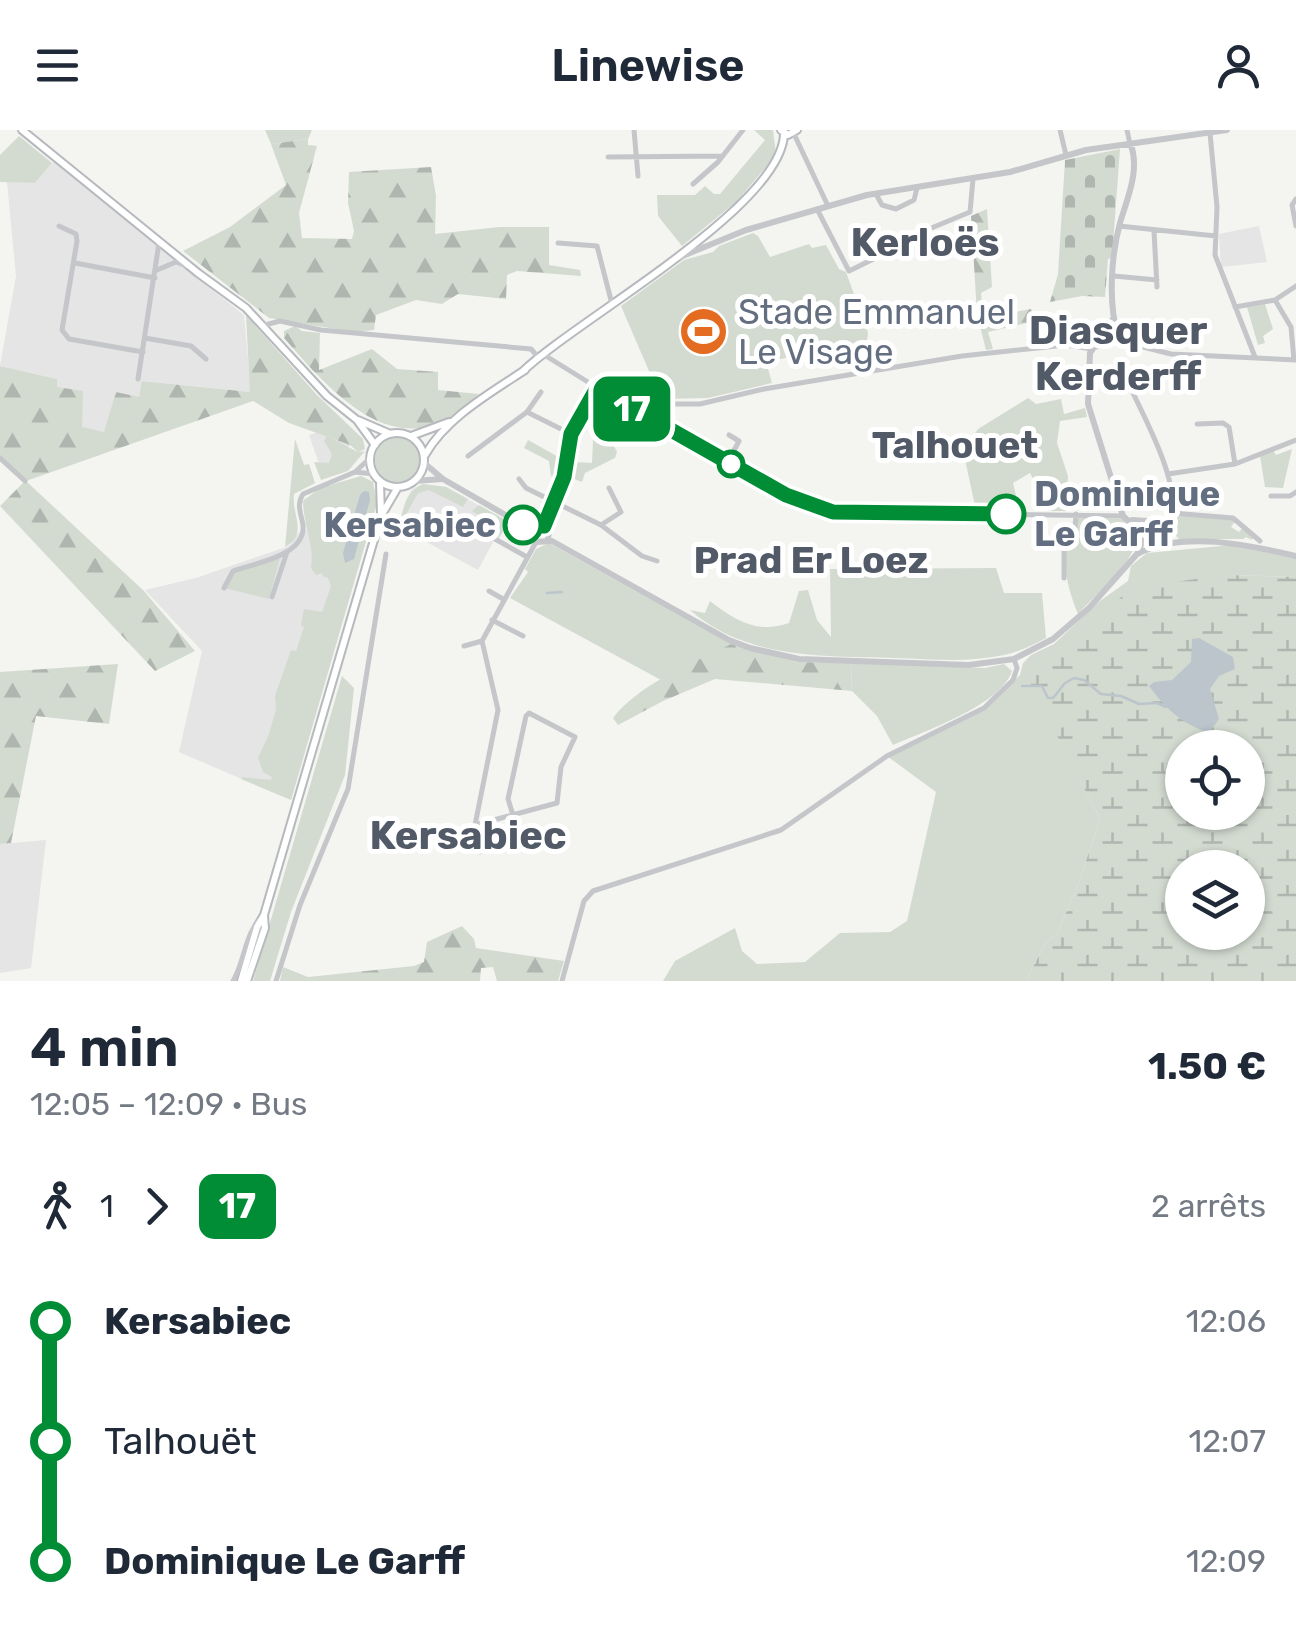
<!DOCTYPE html>
<html lang="fr">
<meta charset="utf-8">
<style>
:root{--surface:#fff;--page:#f6f6f7;--text:#1f2937;--muted:#747a83}
body{margin:0;font-family:Rubik,sans-serif;background:var(--page);color:var(--text);height:100vh;display:flex;flex-direction:column;font-size:38px;white-space:nowrap}
*{box-sizing:border-box;margin:0}
p{font-size:32px;color:var(--muted)}
.icon{flex:none;width:55px;height:55px;fill:none;stroke:currentColor;stroke-width:2;stroke-linecap:round;stroke-linejoin:round}
.map{position:relative;height:851px;overflow:hidden}
.panel{display:flex;flex-direction:column;background:var(--surface);flex:1}
.panel>*{flex:none}
.badge{padding:0 20px;border-radius:15px;font-size:35px;line-height:65px}
.buttons{position:absolute;left:1165px;top:600px;display:grid;gap:20px}
.buttons a{display:grid;place-items:center;width:100px;height:100px;border-radius:50%;background:var(--surface);box-shadow:0 2px 8px #0004;font-size:50px}
.map>.badge{position:absolute;translate:-50% -50%;box-shadow:0 0 0 5px #fff}
.legs{display:flex;align-items:center;gap:15px;height:110px;padding:0 30px;font-size:32px}
.legs p{margin-inline-start:auto}
.head{display:flex;align-items:center;justify-content:space-between;height:170px;padding:0 30px}
h1{font-size:55px;font-weight:600;line-height:75px}
ul{padding:0 30px;list-style:none}
li{display:flex;align-items:center;gap:35px;height:120px;font-size:38px}
li i{display:grid;place-items:center;width:15px;height:100%;margin:0 12px;background:currentColor}
li i::after{content:'';width:25px;height:25px;margin:-12px;border:8px solid;border-radius:50%;background:var(--surface)}
li p{margin-inline-start:auto}
li:first-child i{background:linear-gradient(#0000 50%,currentColor 0)}
li:last-child i{background:linear-gradient(currentColor 50%,#0000 0)}
header{display:flex;justify-content:space-between;align-items:center;height:130px;padding:0 30px;background:var(--surface);font-size:45px;font-weight:600}
.map>svg:first-child{display:block}
</style>
<header><svg class="icon" aria-label="menu" viewBox="0 0 24 24"><path d="M4 6h16M4 12h16M4 18h16"/></svg>Linewise<svg class="icon" aria-label="person" viewBox="0 0 24 24"><circle cx="12" cy="8" r="4"/><path d="M4 21q1-7 8-7t8 7"/></svg></header>
<div class="map">
<svg width="1296" height="851" viewBox="0 0 1296 851">
<defs>
<pattern id="forest-firs" width="22" height="20" patternUnits="userSpaceOnUse" patternTransform="scale(2.5)"><rect width="22" height="20" fill="#d3dbd1"/><path d="M5 1l3.5 6h-7zM16 11l3.5 6h-7z" fill="#afb6af"/></pattern>
<pattern id="wetland-marsh" width="20" height="14" patternUnits="userSpaceOnUse" patternTransform="scale(2.5)"><rect width="20" height="14" fill="#d3dbd1"/><path d="M1 5h8M5 5V1M11 12h8M15 12V8" fill="none" stroke="#afb6af"/></pattern>
<pattern id="cemetery-stones" width="16" height="16" patternUnits="userSpaceOnUse" patternTransform="scale(2.5)"><rect width="16" height="16" fill="#d3dbd1"/><path d="M2 7V4a2 2 0 0 1 4 0v3zM10 15v-3a2 2 0 0 1 4 0v3z" fill="#afb6af"/></pattern>
</defs>
<rect width="100%" height="100%" fill="#f4f4f0"/>
<path fill="#e4e5e4" d="M 53,32 L 244,185 L 251,262 L 143,251 L 140,267 L 105,303 L 82,298 L 56,257 L 57,249 L 0,236 L 16,146 L 7,52 L 35,53 Z
M 1259,96 L 1267,132 L 1221,137 L 1219,104 Z
M 319,302 L 350,315 L 331,342 L 318,331 L 309,305 Z
M 361,346 L 373,352 L 377,373 L 291,670 L 179,622 L 202,521 L 145,460 L 196,448 L 289,416 L 298,403 L 307,400 L 304,369 Z
M 423,354 L 446,357 L 505,390 L 478,440 L 399,397 L 406,370 L 412,359 Z
M 46,710 L 31,838 L 0,843 L 0,714 Z"/>
<path fill="#d3dbd1" d="M 265,0 L 312,0 L 308,9 L 271,14 Z
M 754,0 L 773,0 L 776,25 L 737,71 L 682,116 L 658,86 L 657,65 L 695,65 L 705,56 L 714,64 L 720,64 L 765,10 Z
M 19,6 L 52,33 L 35,53 L 0,52 L 0,25 Z
M 753,103 L 758,106 L 770,127 L 809,114 L 812,118 L 826,115 L 839,139 L 846,142 L 868,203 L 867,211 L 766,232 L 772,253 L 708,268 L 661,269 L 621,176 L 684,130 L 713,122 L 719,116 Z
M 1265,174 L 1273,199 L 1263,206 L 1265,213 L 1258,215 L 1247,177 Z
M 1028,268 L 1036,274 L 1061,269 L 1064,284 L 1085,278 L 1087,287 L 1060,291 L 1057,313 L 1068,346 L 1066,381 L 1041,381 L 1039,361 L 1030,343 L 1013,353 L 1018,374 L 1011,375 L 1011,366 L 1003,366 L 1003,376 L 975,376 L 963,320 L 978,299 Z
M 604,297 L 617,322 L 615,328 L 585,343 L 582,352 L 569,347 L 573,332 L 592,333 L 593,310 Z
M 327,306 L 358,322 L 365,321 L 348,341 L 321,350 L 314,332 L 329,333 L 332,324 L 324,311 Z
M375 330a23 23 0 1 1 46 0a23 23 0 1 1-46 0Z
M 295,309 L 304,335 L 309,334 L 315,353 L 294,364 C 291,384 309,404 285,417 Z
M 528,310 L 562,329 L 557,349 L 551,346 L 549,331 L 524,318 Z
M 1292,319 L 1283,358 L 1265,357 L 1260,326 L 1273,320 L 1276,325 Z
M 361,346 L 373,352 L 377,373 L 291,670 L 241,649 L 242,647 L 271,650 L 272,647 L 263,642 L 258,628 L 269,604 L 276,579 L 275,566 L 291,520 L 296,521 L 304,497 L 301,495 L 304,479 L 322,482 L 331,456 L 328,448 L 322,446 L 323,443 L 316,445 L 311,438 C 315,416 303,394 303,371 L 320,358 Z
M 423,354 L 446,357 L 468,369 L 463,377 L 429,360 L 418,363 L 399,397 C 403,379 405,362 423,354 Z
M 479,375 L 509,392 L 499,408 L 488,402 L 493,393 L 472,381 Z
M 1177,384 L 1236,390 L 1231,397 L 1239,402 L 1243,397 L 1254,405 L 1252,410 L 1245,407 L 1244,409 L 1179,409 L 1170,400 Z
M 1078,387 L 1123,389 L 1138,407 C 1132,435 1097,463 1078,484 C 1070,465 1059,430 1069,410 C 1074,400 1078,399 1078,387 Z
M 549,413 L 731,514 L 661,550 L 510,468 L 528,442 L 525,439 L 536,419 Z
M 1232,415 L 1296,428 L 1296,447 L 1229,445 L 1028,547 L 1100,689 L 1079,752 L 1057,804 L 1045,814 L 1026,851 L 663,851 L 675,831 L 735,798 L 742,821 L 757,834 L 805,832 L 840,803 L 890,802 L 907,791 L 936,662 L 887,626 L 984,578 L 1020,545 L 1023,533 L 1031,525 L 1054,514 L 1100,471 L 1128,451 L 1131,436 L 1147,423 Z
M 280,428 L 269,469 L 224,458 L 235,442 Z
M 996,438 L 1004,463 L 1042,463 L 1046,508 C 1033,515 1019,522 1004,525 C 968,533 931,529 896,528 C 825,526 747,530 690,480 L 705,483 L 710,471 C 736,491 757,504 789,493 L 799,461 L 808,460 L 817,490 L 831,507 L 830,439 Z
M 851,533 L 985,538 L 1004,534 L 1012,541 C 1001,575 925,601 893,615 L 877,586 L 852,561 Z
M 342,546 L 354,558 L 345,645 L 291,782 L 270,851 L 253,851 Z"/>
<path fill="url(#forest-firs)" d="M 308,9 L 308,15 L 317,16 L 299,83 L 302,108 L 352,109 L 354,101 L 348,73 L 349,42 L 431,37 L 436,66 L 435,104 L 499,97 L 549,97 L 549,135 L 580,140 L 581,146 L 517,141 L 507,145 L 506,169 L 458,164 L 442,174 L 416,170 L 376,185 L 374,200 L 354,202 L 269,188 L 183,121 L 230,97 L 286,55 L 271,14 Z
M 987,79 L 992,157 L 981,163 L 983,188 L 1031,179 L 1035,191 L 988,202 L 993,219 L 986,220 L 977,184 L 971,86 Z
M 246,185 L 317,265 L 363,309 L 365,319 L 358,322 L 350,315 L 289,293 L 253,271 L 26,351 L 144,461 L 195,521 L 155,541 L 0,376 L 25,351 L 0,328 L 0,236 L 57,249 L 57,257 L 83,261 L 82,297 L 104,302 L 116,262 L 139,267 L 142,251 L 250,262 Z
M 295,196 L 302,201 L 320,203 L 319,240 L 372,219 L 397,239 L 438,242 L 438,260 L 479,264 C 403,344 336,268 284,208 L 284,201 Z
M 731,514 L 797,532 L 851,533 L 852,561 L 715,549 L 663,571 L 618,595 L 613,588 C 640,553 692,534 731,514 Z
M 118,534 L 109,594 L 36,586 L 11,713 L 0,714 L 0,542 Z
M 462,796 L 474,809 L 476,818 L 564,831 L 558,851 L 497,851 L 493,837 L 481,838 L 480,851 L 280,851 L 283,837 L 308,847 L 414,836 L 424,832 L 427,812 Z"/>
<path fill="url(#wetland-marsh)" fill-rule="evenodd" d="M 1229,445 L 1296,447 L 1296,851 L 1026,851 L 1045,814 L 1057,804 L 1079,752 L 1100,689 L 1027,547 L 1133,457 ZM 1182,618 L 1248,618 L 1248,682 L 1182,682 ZM 1182,738 L 1248,738 L 1248,802 L 1182,802 Z"/>
<path fill="url(#cemetery-stones)" d="M 1120,19 L 1112,128 L 1108,129 L 1105,167 L 1082,166 L 1050,172 L 1058,144 L 1065,30 Z"/>
<path fill="#bcc5cc" d="M 364,361 L 369,362 L 370,370 L 354,429 L 345,433 L 343,423 L 360,365 Z
M 1199,508 L 1233,527 L 1235,539 L 1219,546 L 1210,559 L 1219,589 L 1209,603 C 1181,593 1167,580 1149,556 L 1154,552 L 1172,550 L 1191,532 L 1192,509 Z"/>
<g fill="none" stroke-linecap="round" stroke-linejoin="round">
<path stroke="#bcc5cc" stroke-width="2.5" d="M 547,463 L 562,462
M 1022,556 L 1042,556 L 1048,568 L 1053,568 L 1065,553 L 1074,548 L 1084,550 L 1101,564 L 1121,566 L 1139,574 L 1157,573 L 1166,577"/>
<defs>
<path id="secondary" d="M 22,0 L 198,143 L 246,178 L 327,266 L 357,290 L 375,315
M 781,0 L 788,5 L 797,0
M 522,242 C 576,190 782,77 784,4
M 358,290 L 388,303
M370 330a27 27 0 1 1 54 0a27 27 0 1 1-54 0Z
M 411,306 L 449,292
M 425,325 C 446,288 490,263 525,240
M 380,352 L 381,385
M 241,851 L 257,797 L 264,785 L 381,386 L 398,357
M 247,851 L 265,798 L 264,786"/>
</defs>
<use href="#secondary" stroke="#b6b9be" stroke-width="10"/>
<path stroke="#c4c6ca" stroke-width="5" d="M 634,0 L 638,46
M 1060,0 L 1066,25
M 1127,0 L 1130,14
M 1210,3 L 1217,77 L 1215,125 L 1255,227
M 794,4 L 828,76
M 608,27 L 723,26
M 693,54 L 718,32 L 743,0
M 876,64 L 882,75 L 896,79 L 914,70 L 917,58
M 1296,69 L 1292,75 L 1296,96
M 817,79 L 849,141 L 892,120
M 59,96 L 76,104 L 77,111 L 62,200 L 69,209 L 143,222
M 1119,96 L 1216,106
M 1154,101 L 1157,157
M 558,113 L 597,116 L 612,174
M 894,119 L 929,99 L 970,82 L 973,49
M 75,133 L 155,148
M 157,140 L 176,132 L 187,136
M 1114,146 L 1157,150
M 1275,170 L 1291,197 L 1294,230
M 1235,177 L 1275,170 L 1296,156
M 265,195 L 280,191 L 321,200 L 531,219 L 539,228
M 145,208 L 191,216 L 206,229
M 1115,210 L 1171,224 L 1296,230
M 546,226 L 625,275 L 786,365 L 833,382 L 1123,386
M 138,249 L 159,113
M 1133,263 C 1147,293 1188,367 1167,398
M 626,274 L 700,274 L 764,259 L 962,226 L 1066,215 L 1092,219
M 527,282 L 541,262
M 1197,294 L 1223,293 L 1229,297 L 1235,334
M 468,326 L 527,282 L 571,304
M 0,328 L 25,351
M 728,332 L 739,311 L 729,305
M 355,342 L 374,344
M 1168,344 L 1235,334 L 1296,310
M 519,349 L 526,358 L 601,395 L 642,426 L 657,431
M 1271,366 L 1290,366 L 1296,362
M 1172,383 L 1233,388 L 1260,411
M 601,395 L 621,382 L 609,358
M 545,396 L 564,347 L 571,304 L 597,258
M 495,409 L 527,427
M 1064,448 L 1064,416 L 1075,397 L 1076,384
M 224,458 L 233,441 C 255,433 306,426 303,395 C 301,383 296,375 303,364 L 355,342 L 370,328
M 489,461 L 503,469
M 272,467 L 287,422
M 492,490 L 523,506
M 464,516 L 482,511
M 475,695 L 557,673 L 561,637 L 575,607 L 529,583 L 526,586 L 508,669 L 513,685
M 480,722 L 475,695 L 498,580 L 482,511 L 536,412
M 248,840 L 262,793
M 233,851 C 244,833 245,805 259,791
M 276,851 L 300,775 L 348,659 L 386,424
M 562,851 L 584,771 L 593,761 L 781,700 L 887,626 L 984,578 L 1013,550 L 1017,538 L 1014,529"/>
<path stroke="#c4c6ca" stroke-width="6" d="M 680,127 L 746,100 L 867,65 L 1010,42 L 1086,20 L 1227,0
M 1113,189 L 1090,223 L 1088,274 L 1123,386 L 1142,403
M 1095,217 L 1115,210 L 1118,205 C 1108,174 1111,126 1120,93 C 1127,69 1140,41 1131,15
M 424,333 L 443,349 L 528,398 L 536,412 L 552,411 L 729,510 L 750,518 L 799,529 L 969,535 L 1014,529 L 1053,509 L 1089,478 L 1137,424 L 1143,410
M 414,351 L 442,349
M 1132,390 L 1163,392 L 1168,405 L 1161,414
M 531,401 L 537,395 L 545,396 L 549,400 L 548,409
M 1137,424 C 1182,400 1249,415 1296,426"/>
<use href="#secondary" stroke="#fff" stroke-width="6"/>
</g>
<g fill="none" stroke-linecap="round" stroke-linejoin="round">
<defs>
<path id="line-1" d="M 523,395 L 531,401 L 537,395 L 544,396 L 564,347 L 571,304 L 597,258 L 786,365 L 833,382 L 1006,384"/>
</defs>
<use href="#line-1" stroke="#fff" stroke-width="22"/>
<use href="#line-1" stroke="#008d36" stroke-width="15"/>
</g>
<defs>
<symbol id="stadium-disc" viewBox="-11 -11 22 22"><circle r="9.5" fill="#e36c21" stroke="#fff"/><path d="M0-5a6.5 5 0 1 0 0 10a6.5 5 0 1 0 0-10ZM-3.5-1.8h7v3.6h-7Z" fill="#fff"/></symbol>
</defs>
<g fill-rule="evenodd">
<use href="#stadium-disc" x="676" y="174" width="55" height="55"/>
</g>
<g fill="#fff" stroke="#008d36" stroke-width="5">
<circle cx="731" cy="334" r="12"/>
<circle cx="1006" cy="384" r="18"/>
<circle cx="523" cy="395" r="18"/>
</g>
<g text-anchor="middle" dominant-baseline="central" stroke-width="10" stroke-linejoin="round" paint-order="stroke">
<g font-size="35" fill="#636f81" stroke="#fff" text-anchor="start">
<text x="738" y="182">Stade Emmanuel<tspan x="738" dy="40">Le Visage</tspan></text>
</g>
<g font-size="35" font-weight="bold" fill="#636f81" stroke="#fff" text-anchor="start">
<text x="1034" y="364">Dominique<tspan x="1034" dy="40">Le Garff</tspan></text>
<text x="496" y="395" text-anchor="end">Kersabiec</text>
</g>
<g font-size="38" font-weight="bold" fill="#515a66" stroke="#fff">
<text x="955" y="315">Talhouet</text>
<text x="811" y="430">Prad Er Loez</text>
</g>
<g font-size="40" font-weight="bold" fill="#515a66" stroke="#fff">
<text x="925" y="112">Kerloës</text>
<text x="1118" y="200">Diasquer<tspan x="1118" dy="46">Kerderff</tspan></text>
<text x="468" y="705">Kersabiec</text>
</g>
</g>
</svg>
<div class="buttons">
<a><svg class="icon" aria-label="locate" viewBox="0 0 24 24"><circle cx="12" cy="12" r="6"/><path d="M12 2v4M12 18v4M2 12h4M18 12h4"/></svg></a>
<a><svg class="icon" aria-label="layers" viewBox="0 0 24 24"><path d="M12 4l9 5-9 5-9-5zM3 14l9 5 9-5"/></svg></a>
</div>
<b class="badge" style="left:632px;top:279px;background:#008d36;color:#fff">17</b>
</div>
<section class="panel">
<div class="head"><div><h1>4 min</h1><p>12:05 – 12:09 · Bus</p></div><b>1.50 €</b></div>
<div class="legs"><svg class="icon" aria-label="walk" viewBox="0 0 24 24"><circle cx="13" cy="4" r="2"/><path d="M13 8l-2 6 4 7M11 14l-3 7M7 12l3-4h3l4 4"/></svg>1<svg class="icon" aria-label="forward" viewBox="0 0 24 24"><path d="M9 5l7 7-7 7"/></svg><b class="badge" style="background:#008d36;color:#fff">17</b><p>2 arrêts</p></div>
<ul>
<li><i style="color:#008d36"></i><b>Kersabiec</b><p>12:06</p></li>
<li><i style="color:#008d36"></i><span>Talhouët</span><p>12:07</p></li>
<li><i style="color:#008d36"></i><b>Dominique Le Garff</b><p>12:09</p></li>
</ul>
</section>
